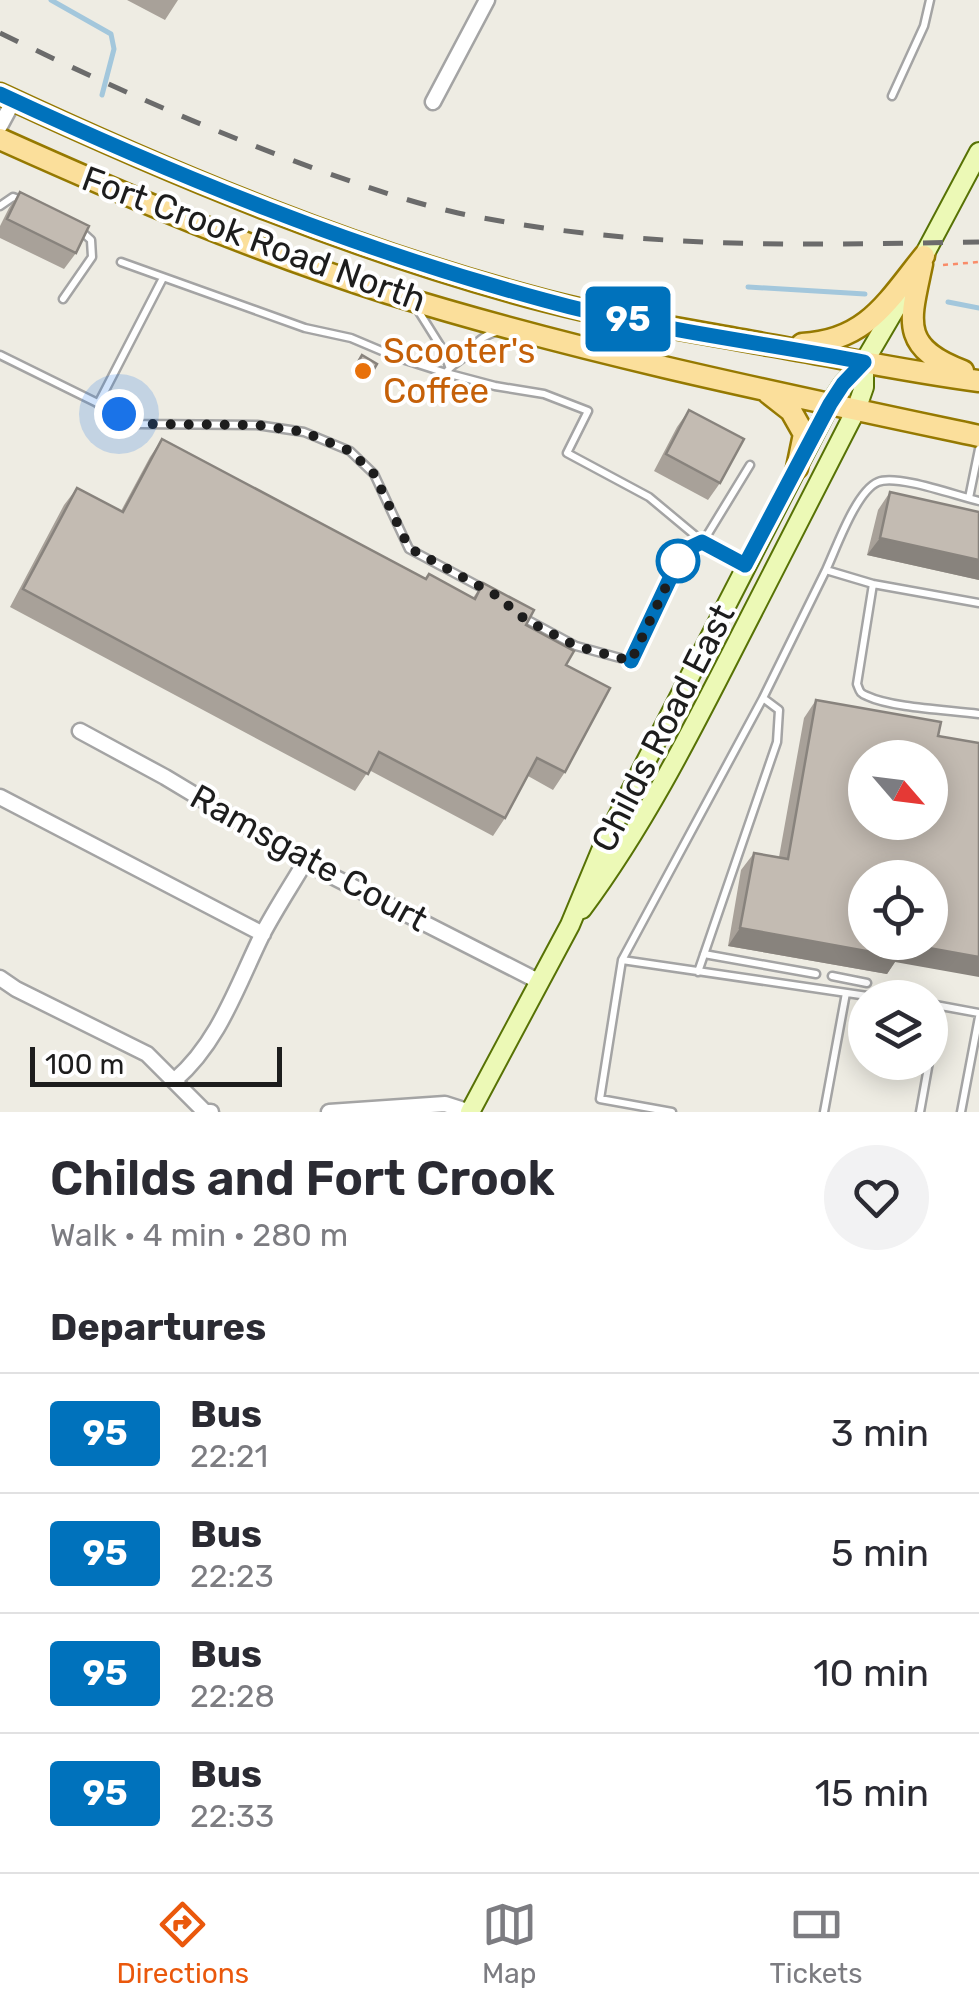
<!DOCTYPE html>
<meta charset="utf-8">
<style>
:root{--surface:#fff;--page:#f2f2f3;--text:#2b2b33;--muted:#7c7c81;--line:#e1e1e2;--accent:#ea580c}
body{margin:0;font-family:Rubik,sans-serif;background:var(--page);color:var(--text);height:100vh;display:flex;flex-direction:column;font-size:38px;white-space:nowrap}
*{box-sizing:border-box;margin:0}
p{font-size:32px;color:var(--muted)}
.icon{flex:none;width:55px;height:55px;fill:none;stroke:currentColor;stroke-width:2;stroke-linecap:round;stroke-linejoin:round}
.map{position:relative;height:1112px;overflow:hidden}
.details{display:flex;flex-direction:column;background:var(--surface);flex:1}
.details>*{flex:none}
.badge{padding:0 20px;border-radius:8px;font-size:35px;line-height:65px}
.needle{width:65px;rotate:118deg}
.tools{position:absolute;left:848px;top:740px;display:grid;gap:20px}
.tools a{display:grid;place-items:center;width:100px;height:100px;border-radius:50%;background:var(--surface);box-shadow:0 5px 25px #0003;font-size:50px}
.scale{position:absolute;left:30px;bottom:25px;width:252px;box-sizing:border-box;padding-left:10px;border:5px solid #1d1d1d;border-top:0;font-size:28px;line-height:35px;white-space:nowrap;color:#1d1d1d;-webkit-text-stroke:8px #fff;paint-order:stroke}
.you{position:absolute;width:50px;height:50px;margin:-25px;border:8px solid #fff;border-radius:50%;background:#1a73e8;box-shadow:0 0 0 15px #1a73e833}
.map>.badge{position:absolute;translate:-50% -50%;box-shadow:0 0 0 5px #fff}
h2{padding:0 50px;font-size:38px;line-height:90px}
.round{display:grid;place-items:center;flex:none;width:105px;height:105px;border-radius:52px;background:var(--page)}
.summary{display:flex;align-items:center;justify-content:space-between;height:170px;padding:0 50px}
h1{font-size:48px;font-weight:600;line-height:75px}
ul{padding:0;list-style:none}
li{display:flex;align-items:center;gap:30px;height:120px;padding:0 50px;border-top:2px solid var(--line)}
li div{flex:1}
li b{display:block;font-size:38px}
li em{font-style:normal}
li .badge{min-width:110px;font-weight:700;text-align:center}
.tabs{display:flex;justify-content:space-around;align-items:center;height:140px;border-top:2px solid var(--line);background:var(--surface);font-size:28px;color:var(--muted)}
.tabs a{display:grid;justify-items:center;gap:5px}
.tabs .active{color:var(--accent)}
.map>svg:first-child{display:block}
</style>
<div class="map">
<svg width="979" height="1112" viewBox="0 0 979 1112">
<rect width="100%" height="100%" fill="#eeece3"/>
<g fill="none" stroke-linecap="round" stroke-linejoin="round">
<path stroke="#a3c7dc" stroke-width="5" d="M 51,0 L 111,34 L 114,49 L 102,95
M 748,287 L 865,294
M 948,302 L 979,308"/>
<defs>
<path id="lane" d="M 892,96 L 924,26 L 930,0
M 0,206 L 13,197 L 21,200
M 121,262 L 305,328 L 351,338 L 396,357 L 446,373 L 495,386 L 544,394 L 588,411 L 567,453 L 649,497 L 703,542 L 744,564
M 63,299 L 92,257 L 91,240 L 80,230
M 416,307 L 443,350 L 449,366
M 0,355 L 140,424 L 257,425 L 304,432 L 350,451 L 374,474 L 409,549 L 486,590
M 446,373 C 451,364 459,363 465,356 C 477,342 481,336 499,331
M 98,404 L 163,278
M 969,498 L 979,449
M 826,570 C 836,549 856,491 878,482 C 897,474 957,496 979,501
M 873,584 L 857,684 C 860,691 859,693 867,696 C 892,708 950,710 979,714
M 524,618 L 576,646 L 631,661 L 683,551 L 703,542 L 750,465
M 704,954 L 816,974
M 622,960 L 881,998
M 698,972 L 777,742 L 779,710 L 763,698 L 826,570 L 873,584 L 979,603
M 832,976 L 867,983
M 930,1004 L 979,1013
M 930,1055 L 939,1006
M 672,1112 L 600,1099 L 622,960 L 763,698
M 824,1112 L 846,993
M 920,1112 L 929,1062
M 961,1112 L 979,1017"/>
<path id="street" d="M 433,102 L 487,0
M 0,126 L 14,100
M 80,731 L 165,777 L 318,869 L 540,982
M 0,797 L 263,934
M 0,978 L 16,989 L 147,1054 L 205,1112 L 211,1112
M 175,1080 C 219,1042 237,986 262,935 C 275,910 291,886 305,862
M 329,1112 L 445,1104 L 470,1112"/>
<path id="secondary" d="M 582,909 C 642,828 687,740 733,650 C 774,570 815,490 856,410 L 864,387 L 864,362
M 470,1112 L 570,925 L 605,841 L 830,404 L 843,384 L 864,362 L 898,304 L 979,152"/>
<path id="primary" d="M 0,94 C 176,176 358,252 546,301 C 619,320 695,331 769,345 C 839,357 909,372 979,381
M 0,139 C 127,196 255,251 388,293 C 582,353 781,394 979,436
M 922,264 C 910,321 899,347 963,371
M 802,344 C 866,341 887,302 924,256
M 768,393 L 791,411 L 804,434 L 797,468"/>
</defs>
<use href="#lane" stroke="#a4a4a4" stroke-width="11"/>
<use href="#street" stroke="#a4a4a4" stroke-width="19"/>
<use href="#secondary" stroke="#577205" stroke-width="22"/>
<use href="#primary" stroke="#957901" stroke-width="25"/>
<path stroke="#f98c69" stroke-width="2.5" stroke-dasharray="5 5" stroke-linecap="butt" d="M 943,265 L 979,262"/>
<use href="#lane" stroke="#fff" stroke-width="6"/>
<use href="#street" stroke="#fff" stroke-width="14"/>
<use href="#secondary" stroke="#ecf9b6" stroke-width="18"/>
<use href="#primary" stroke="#fbdf9b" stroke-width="20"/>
<path stroke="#6b6b6b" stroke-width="5" stroke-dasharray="20 20" stroke-linecap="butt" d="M 0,33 C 103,83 206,129 313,168 C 361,185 409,202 458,213 C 634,250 801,245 979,242"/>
</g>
<path fill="#a8a199" d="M 127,0 L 178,0 L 165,20 Z
M 20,192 L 76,253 L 64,269 L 0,238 L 0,226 L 9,208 Z
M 362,355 L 377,364 L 366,382 L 351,373 Z
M 689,410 L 720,483 L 708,500 L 654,471 L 677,427 Z
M 162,439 L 425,579 L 473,598 L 483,583 L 566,665 L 565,772 L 553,790 L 528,776 L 505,818 L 493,836 L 369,770 L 355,791 L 10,607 L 64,505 L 77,488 L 121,511 L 150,457 Z
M 890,492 L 979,512 L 979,580 L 867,555 L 878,510 Z
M 816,700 L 895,962 L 887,974 L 728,946 L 741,870 L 754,853 L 779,857 L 804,718 Z"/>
<path fill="#88837d" d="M 880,538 L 979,560 L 979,580 L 867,555 Z
M 740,928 L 901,943 L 979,957 L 979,977 L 895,962 L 887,974 L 728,946 Z"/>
<path fill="#c3bbb2" stroke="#88837d" stroke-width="2.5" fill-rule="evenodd" d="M 20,192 L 89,226 L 76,253 L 7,219 Z
M 362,355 L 377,364 L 370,376 L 355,367 Z
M 689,410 L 744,439 L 720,483 L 666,454 Z
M 162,439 L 426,579 L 429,574 L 475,599 L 483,583 L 534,610 L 526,625 L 574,651 L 566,665 L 610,688 L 565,772 L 537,758 L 505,818 L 379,752 L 368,774 L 23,589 L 77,488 L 123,512 Z
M 890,492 L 979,512 L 979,560 L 880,538 Z
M 816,700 L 941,722 L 938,736 L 979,743 L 979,957 L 901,943 L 899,957 L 740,928 L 754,853 L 788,859 ZM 865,758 L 930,758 L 930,822 L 865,822 ZM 865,878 L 930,878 L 930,942 L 865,942 Z"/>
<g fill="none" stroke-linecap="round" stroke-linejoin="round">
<defs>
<path id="line" d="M 0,94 C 176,176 357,250 544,300 C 648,329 758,342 864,362 L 843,384 L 830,404 L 745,565 L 702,542 L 683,551 L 631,661"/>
</defs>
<use href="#line" stroke="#fff" stroke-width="22"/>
<use href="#line" stroke="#0072bc" stroke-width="15"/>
<path stroke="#1d1d1d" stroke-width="10" stroke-dasharray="0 18" d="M 119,414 L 140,424 L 257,425 L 304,432 L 350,451 L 374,474 L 409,548 L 494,594 L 526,620 L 576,646 L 631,661 L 678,561"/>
</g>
<circle fill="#e8710a" stroke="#fff" stroke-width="4" cx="363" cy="371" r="10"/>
<circle fill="#fff" stroke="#0072bc" stroke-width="5" cx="678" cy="561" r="20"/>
<g text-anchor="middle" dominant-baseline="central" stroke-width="8" stroke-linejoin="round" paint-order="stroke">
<g font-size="35" fill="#1d1d1d" stroke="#fff">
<text transform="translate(254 239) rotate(20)">Fort Crook Road North</text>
<text transform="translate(663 728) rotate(-63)">Childs Road East</text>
<text transform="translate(309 858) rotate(29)">Ramsgate Court</text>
</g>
<g font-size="35" fill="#c56008" stroke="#fff" text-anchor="start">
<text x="383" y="351">Scooter's<tspan x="383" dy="40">Coffee</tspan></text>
</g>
</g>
</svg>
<div class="tools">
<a><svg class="needle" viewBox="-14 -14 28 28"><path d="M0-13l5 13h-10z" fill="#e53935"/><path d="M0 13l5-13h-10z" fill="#7c7c81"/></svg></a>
<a><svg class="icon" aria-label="locate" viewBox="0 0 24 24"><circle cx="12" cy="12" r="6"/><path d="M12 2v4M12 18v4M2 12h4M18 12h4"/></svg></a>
<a><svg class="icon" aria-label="layers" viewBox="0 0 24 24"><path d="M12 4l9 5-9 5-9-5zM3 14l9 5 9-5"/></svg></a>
</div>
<div class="scale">100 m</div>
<div class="you" style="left:119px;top:414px"></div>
<b class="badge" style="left:628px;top:319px;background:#0072bc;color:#fff">95</b>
</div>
<section class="details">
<div class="summary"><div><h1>Childs and Fort Crook</h1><p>Walk · 4 min · 280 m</p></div><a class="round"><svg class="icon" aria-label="heart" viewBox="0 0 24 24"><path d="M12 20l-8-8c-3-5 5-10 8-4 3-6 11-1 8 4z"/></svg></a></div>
<h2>Departures</h2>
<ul>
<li><span class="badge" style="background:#0072bc;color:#fff">95</span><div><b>Bus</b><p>22:21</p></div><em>3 min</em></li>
<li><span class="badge" style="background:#0072bc;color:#fff">95</span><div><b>Bus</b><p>22:23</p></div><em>5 min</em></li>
<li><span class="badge" style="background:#0072bc;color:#fff">95</span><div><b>Bus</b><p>22:28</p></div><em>10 min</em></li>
<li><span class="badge" style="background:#0072bc;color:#fff">95</span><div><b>Bus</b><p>22:33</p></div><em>15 min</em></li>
</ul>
</section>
<nav class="tabs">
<a class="active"><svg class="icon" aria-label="directions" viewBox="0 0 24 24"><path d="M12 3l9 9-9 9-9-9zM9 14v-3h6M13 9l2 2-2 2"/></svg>Directions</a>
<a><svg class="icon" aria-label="map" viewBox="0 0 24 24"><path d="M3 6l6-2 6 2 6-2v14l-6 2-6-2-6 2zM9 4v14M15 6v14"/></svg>Map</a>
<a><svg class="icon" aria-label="tickets" viewBox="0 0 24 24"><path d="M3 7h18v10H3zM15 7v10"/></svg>Tickets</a>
</nav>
